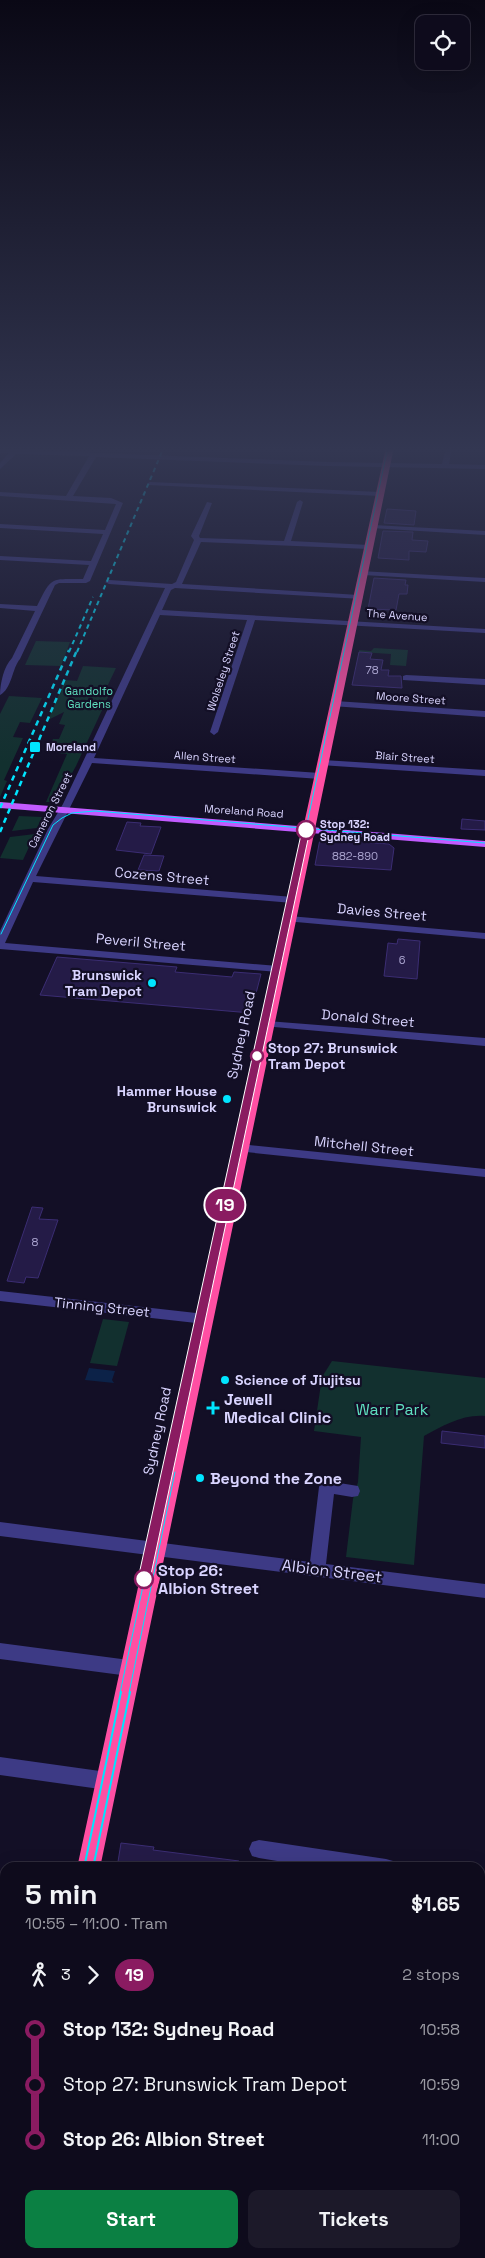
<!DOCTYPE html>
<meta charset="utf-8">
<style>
:root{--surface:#0e0b1c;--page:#1c1929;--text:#f1f3f6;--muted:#9b9ba3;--line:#2e2b3b;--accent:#0b8043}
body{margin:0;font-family:"Space Grotesk",sans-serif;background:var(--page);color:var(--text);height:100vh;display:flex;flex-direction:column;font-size:19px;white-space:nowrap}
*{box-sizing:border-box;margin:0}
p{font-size:16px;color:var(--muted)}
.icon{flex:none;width:28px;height:28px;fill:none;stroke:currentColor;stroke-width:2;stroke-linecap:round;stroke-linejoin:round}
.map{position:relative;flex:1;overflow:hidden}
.panel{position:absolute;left:0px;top:1862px;width:485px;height:396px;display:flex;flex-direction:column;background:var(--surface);border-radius:15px 15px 0 0;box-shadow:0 5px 20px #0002,0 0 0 1px var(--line)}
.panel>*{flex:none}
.badge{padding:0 10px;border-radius:16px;font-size:18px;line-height:32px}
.controls{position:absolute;left:415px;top:15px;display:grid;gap:10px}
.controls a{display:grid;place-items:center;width:55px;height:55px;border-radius:10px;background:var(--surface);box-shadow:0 5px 20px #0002,0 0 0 1px var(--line);font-size:25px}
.map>.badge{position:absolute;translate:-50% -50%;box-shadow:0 0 0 2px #fff}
.legs{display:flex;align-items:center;gap:8px;height:55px;padding:0 25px;font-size:16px}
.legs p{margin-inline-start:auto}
.overview{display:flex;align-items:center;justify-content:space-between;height:85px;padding:0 25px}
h1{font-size:28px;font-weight:700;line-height:38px}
.button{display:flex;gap:10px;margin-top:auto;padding:10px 25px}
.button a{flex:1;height:58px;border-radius:10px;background:var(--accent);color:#fff;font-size:20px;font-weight:700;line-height:58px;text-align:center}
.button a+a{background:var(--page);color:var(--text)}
ul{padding:0 25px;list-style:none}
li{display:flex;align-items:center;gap:18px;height:55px;font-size:19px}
li i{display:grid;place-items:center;width:8px;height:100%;margin:0 6px;background:currentColor}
li i::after{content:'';width:12px;height:12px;margin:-6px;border:4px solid;border-radius:50%;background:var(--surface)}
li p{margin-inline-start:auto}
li:first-child i{background:linear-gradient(#0000 50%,currentColor 0)}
li:last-child i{background:linear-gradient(currentColor 50%,#0000 0)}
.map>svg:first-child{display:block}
</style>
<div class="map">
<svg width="485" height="2258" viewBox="0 0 485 2258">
<rect width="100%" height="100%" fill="#130f26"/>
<path fill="#12302f" d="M 36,641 L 70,642 L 61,666 L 25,665 Z
M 374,648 L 408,650 L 406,666 L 390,665 L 391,654 L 359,652 L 359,650 L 371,651 Z
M 83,666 L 116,668 L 106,689 L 110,693 L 76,766 L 56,802 L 46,802 L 67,754 L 47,752 L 53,739 L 59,739 L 65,725 L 59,724 L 64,712 L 48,720 L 65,680 L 77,681 Z
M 9,696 L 42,698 L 30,723 L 20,722 L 13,737 L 23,738 L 4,780 L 7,781 L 0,797 L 0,714 Z
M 19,816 L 42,817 L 37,828 L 12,831 Z
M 35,834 L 23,860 L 0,858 L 10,837 Z
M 103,1319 L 129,1322 L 117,1366 L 90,1363 Z
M 332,1361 L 485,1378 L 485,1416 C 463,1414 442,1426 424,1436 L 414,1565 L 346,1557 L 353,1499 L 358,1482 L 361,1437 L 314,1431 L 322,1377 Z"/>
<path fill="#0c2248" d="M 89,1368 L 115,1371 L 112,1380 L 114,1383 L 85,1380 Z"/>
<path fill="#241b47" stroke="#3b2d73" d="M 387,509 L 416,511 L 414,525 L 384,523 Z
M 383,531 L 413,532 L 412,540 L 428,541 L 426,552 L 409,551 L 409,560 L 378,558 Z
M 374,578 L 406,580 L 405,585 L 408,585 L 407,594 L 399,594 L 396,610 L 368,609 Z
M 359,652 L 372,653 L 370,659 L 383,660 L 381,670 L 389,670 L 388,676 L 401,676 L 402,688 L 352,685 Z
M 462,819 L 485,821 L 485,830 L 461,829 Z
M 127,822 L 141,823 L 140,826 L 161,827 L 151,854 L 116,850 Z
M 320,839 L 389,844 L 394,848 L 391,870 L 315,865 Z
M 144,855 L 164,856 L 159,871 L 138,870 Z
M 398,939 L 420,941 L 417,979 L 384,976 L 388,943 L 397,944 Z
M 57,957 L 177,967 L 175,972 L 232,977 L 234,972 L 261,974 L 251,1013 L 40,995 Z
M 32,1207 L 43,1208 L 39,1219 L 58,1220 L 38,1278 L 26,1277 L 24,1283 L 7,1281 Z
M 442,1431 L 485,1436 L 485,1448 L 441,1443 Z
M 121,1843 L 154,1847 L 153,1850 L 239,1861 L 239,1868 L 117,1868 Z"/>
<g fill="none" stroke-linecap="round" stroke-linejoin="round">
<path fill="#3d3a85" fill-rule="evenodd" d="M 446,447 L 452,447 L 449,464 L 485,465 L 485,469 L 328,466 L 96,457 L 73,496 L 111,498 L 123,503 L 90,581 L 86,583 L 59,583 L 55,585 L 20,659 C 12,668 12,689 0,695 C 0,683 4,666 12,658 L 35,611 L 0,608 L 0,604 L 37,606 C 52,576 50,579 83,579 L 89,565 L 0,560 L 0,556 L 91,561 L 103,534 L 0,528 L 0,524 L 105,530 L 116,504 L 0,496 L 0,492 L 66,496 L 89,456 L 16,454 L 0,469 L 0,463 L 9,453 L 0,453 L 0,449 L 328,462 L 442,464 Z
M 150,482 L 380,492 L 383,494 L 380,496 L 148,485 L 148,483 Z
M 300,500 L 303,502 L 291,541 L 369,545 L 373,547 L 369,549 L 201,542 L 182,584 L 359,595 L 363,597 L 362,599 L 175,588 L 171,590 L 162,610 L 485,629 L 485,633 L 255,620 L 218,732 L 214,735 L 210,732 L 247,620 L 160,615 L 94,758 L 320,773 L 325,776 L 320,779 L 92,763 L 36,876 L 293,897 L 298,900 L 293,903 L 33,882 L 5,943 L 278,966 L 284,969 L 278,972 L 0,949 L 0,931 L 48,829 L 63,804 L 165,588 L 109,584 L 105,582 L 109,580 L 172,584 L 176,582 L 194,540 L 191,536 L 207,502 L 212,503 L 199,536 L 200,538 L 284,541 L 297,502 Z
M 373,525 L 485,531 L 485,535 L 371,528 L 369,527 Z
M 360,571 L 485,578 L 485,582 L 363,575 L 359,573 Z
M 406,675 L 485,679 L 485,685 L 403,680 L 403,676 Z
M 335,701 L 485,711 L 485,717 L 332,706 L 331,704 Z
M 323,760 L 485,770 L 485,776 L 320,765 L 318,763 Z
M 289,916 L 485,933 L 485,939 L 285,921 L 284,919 Z
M 267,1021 L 485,1038 L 485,1046 L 263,1026 L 261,1024 Z
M 240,1144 L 485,1169 L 485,1177 L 236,1151 L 234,1148 L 236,1145 Z
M 0,1291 L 205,1314 L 210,1315 L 212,1319 L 210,1323 L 205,1324 L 0,1301 Z
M 327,1481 L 358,1486 L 360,1491 L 358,1496 L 352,1497 L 334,1494 L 326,1564 L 485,1584 L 485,1598 L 0,1536 L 0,1522 L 310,1562 L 319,1487 L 321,1482 Z
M 0,1643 L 129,1660 L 135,1663 L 138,1668 L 135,1673 L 129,1676 L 0,1659 Z
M 0,1757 L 107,1772 L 114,1775 L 116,1781 L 114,1787 L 107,1790 L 0,1775 Z
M 259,1840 L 386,1859 L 393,1861 L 395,1868 L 320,1868 L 259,1858 L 252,1856 L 249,1849 L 252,1842 Z
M 480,1871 L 485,1872 L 485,1892 L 480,1891 Z
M 480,2100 L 485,2100 L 485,2122 L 480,2122 Z"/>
<path fill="#c25bff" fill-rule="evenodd" d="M 0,802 L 485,841 L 485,847 L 0,808 Z"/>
<path fill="#ff4fa3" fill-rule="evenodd" d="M 386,447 L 394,447 L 100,1868 L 77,1868 Z
M 5,2241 L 5,2254 L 20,2254 L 20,2258 L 0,2258 L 0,2243 Z"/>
<path stroke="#00e5ff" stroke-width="1" d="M 1,934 L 53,825 L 62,818 L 72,813 L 95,811 L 485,843
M 120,1693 L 388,447
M 129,1693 L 175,1472"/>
<path stroke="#00e5ff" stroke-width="2" d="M 84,1868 L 121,1692
M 93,1868 L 130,1692
M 0,2258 L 5,2236
M 11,2258 L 12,2254"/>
<path stroke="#00e5ff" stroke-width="2" stroke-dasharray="4.5 4" stroke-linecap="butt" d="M 69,652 L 93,597
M 77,652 L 164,447"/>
<path stroke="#00e5ff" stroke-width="2.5" stroke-dasharray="5.5 4.5" stroke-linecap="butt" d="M 0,808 L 69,650
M 0,832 L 77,650"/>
</g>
<linearGradient id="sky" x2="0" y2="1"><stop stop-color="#0a0815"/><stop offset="0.59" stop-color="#333752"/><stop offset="1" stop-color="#333752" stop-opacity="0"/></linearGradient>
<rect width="485" height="763" fill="url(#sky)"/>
<path fill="#8a1b61" stroke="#fff" d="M 306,828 L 310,830 L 150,1579 L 149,1583 L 144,1584 L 139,1583 L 138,1579 L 302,830 Z"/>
<g fill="#00e5ff" stroke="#130f26" stroke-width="2">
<rect x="29" y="741" width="12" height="12" rx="2.5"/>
<circle cx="152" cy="983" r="5"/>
<circle cx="227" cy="1099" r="5"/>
<circle cx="225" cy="1380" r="5"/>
<path d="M210.5 1400.5h5v5h5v5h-5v5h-5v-5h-5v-5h5z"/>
<circle cx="200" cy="1478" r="5"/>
</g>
<g fill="#fff" stroke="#8a1b61" stroke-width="2.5">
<circle cx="306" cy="830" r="9"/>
<circle cx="257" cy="1056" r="6"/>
<circle cx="144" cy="1579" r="9"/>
</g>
<g text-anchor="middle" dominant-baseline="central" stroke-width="4.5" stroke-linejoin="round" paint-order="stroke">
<g font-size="11" fill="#d9d4ff" stroke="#130f26">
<text transform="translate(397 615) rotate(4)">The Avenue</text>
<text transform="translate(223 671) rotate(-72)">Wolseley Street</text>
<text transform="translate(411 698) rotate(4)">Moore Street</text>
<text transform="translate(205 757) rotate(4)">Allen Street</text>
<text transform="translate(405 757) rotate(4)">Blair Street</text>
<text transform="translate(50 810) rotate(-63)">Cameron Street</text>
<text transform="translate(244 811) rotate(4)">Moreland Road</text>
</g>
<g font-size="11" fill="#aca6d1">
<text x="372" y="670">78</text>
<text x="355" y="856">882-890</text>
<text x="402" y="960">6</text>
<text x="35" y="1242">8</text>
</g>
<g font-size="11" fill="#5fe0c0" stroke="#130f26">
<text x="89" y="691">Gandolfo<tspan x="89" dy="13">Gardens</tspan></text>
</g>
<g font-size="11" font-weight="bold" fill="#d9d4ff" stroke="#130f26" text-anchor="start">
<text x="46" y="747">Moreland</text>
</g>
<g font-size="11" font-weight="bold" fill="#d9d4ff" stroke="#130f26" text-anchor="start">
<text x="320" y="824">Stop 132:<tspan x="320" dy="13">Sydney Road</tspan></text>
</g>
<g font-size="14" fill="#d9d4ff" stroke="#130f26">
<text transform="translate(162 876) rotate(5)">Cozens Street</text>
<text transform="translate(382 912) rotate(5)">Davies Street</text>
<text transform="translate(141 942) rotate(5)">Peveril Street</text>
<text transform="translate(368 1018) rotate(5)">Donald Street</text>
<text transform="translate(241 1035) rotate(-78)">Sydney Road</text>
<text transform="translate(364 1146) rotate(6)">Mitchell Street</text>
<text transform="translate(102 1307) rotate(6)">Tinning Street</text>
<text transform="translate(157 1431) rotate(-78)">Sydney Road</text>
</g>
<g font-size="14" font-weight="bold" fill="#d9d4ff" stroke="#130f26" text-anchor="end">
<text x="142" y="975">Brunswick<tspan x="142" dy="16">Tram Depot</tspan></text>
<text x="217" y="1091">Hammer House<tspan x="217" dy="16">Brunswick</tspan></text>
<text x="235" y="1380" text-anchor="start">Science of Jiujitsu</text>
</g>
<g font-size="14" font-weight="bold" fill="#d9d4ff" stroke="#130f26" text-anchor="start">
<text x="268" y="1048">Stop 27: Brunswick<tspan x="268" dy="16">Tram Depot</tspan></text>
</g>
<g font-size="16" font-weight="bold" fill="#d9d4ff" stroke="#130f26" text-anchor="start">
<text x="224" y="1399">Jewell<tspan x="224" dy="18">Medical Clinic</tspan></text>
<text x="210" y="1478">Beyond the Zone</text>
</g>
<g font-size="16" fill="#5fe0c0" stroke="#130f26">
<text x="392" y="1409">Warr Park</text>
</g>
<g font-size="16" font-weight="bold" fill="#d9d4ff" stroke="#130f26" text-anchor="start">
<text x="158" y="1570">Stop 26:<tspan x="158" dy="18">Albion Street</tspan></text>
</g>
<g font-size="16" fill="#d9d4ff" stroke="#130f26">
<text transform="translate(332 1571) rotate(7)">Albion Street</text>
</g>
</g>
</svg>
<div class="controls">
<a><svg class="icon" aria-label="locate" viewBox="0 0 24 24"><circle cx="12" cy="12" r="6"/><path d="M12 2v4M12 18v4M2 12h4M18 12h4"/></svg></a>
</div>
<b class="badge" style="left:225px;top:1205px;background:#8a1b61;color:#fff">19</b>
<section class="panel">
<div class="overview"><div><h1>5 min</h1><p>10:55 – 11:00 · Tram</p></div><b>$1.65</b></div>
<div class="legs"><svg class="icon" aria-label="walk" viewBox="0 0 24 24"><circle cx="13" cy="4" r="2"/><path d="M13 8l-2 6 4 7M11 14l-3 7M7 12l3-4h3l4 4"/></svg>3<svg class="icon" aria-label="forward" viewBox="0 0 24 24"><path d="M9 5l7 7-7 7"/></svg><b class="badge" style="background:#8a1b61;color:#fff">19</b><p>2 stops</p></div>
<ul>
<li><i style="color:#8a1b61"></i><b>Stop 132: Sydney Road</b><p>10:58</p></li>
<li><i style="color:#8a1b61"></i><span>Stop 27: Brunswick Tram Depot</span><p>10:59</p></li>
<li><i style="color:#8a1b61"></i><b>Stop 26: Albion Street</b><p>11:00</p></li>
</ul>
<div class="button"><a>Start</a><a>Tickets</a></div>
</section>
</div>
